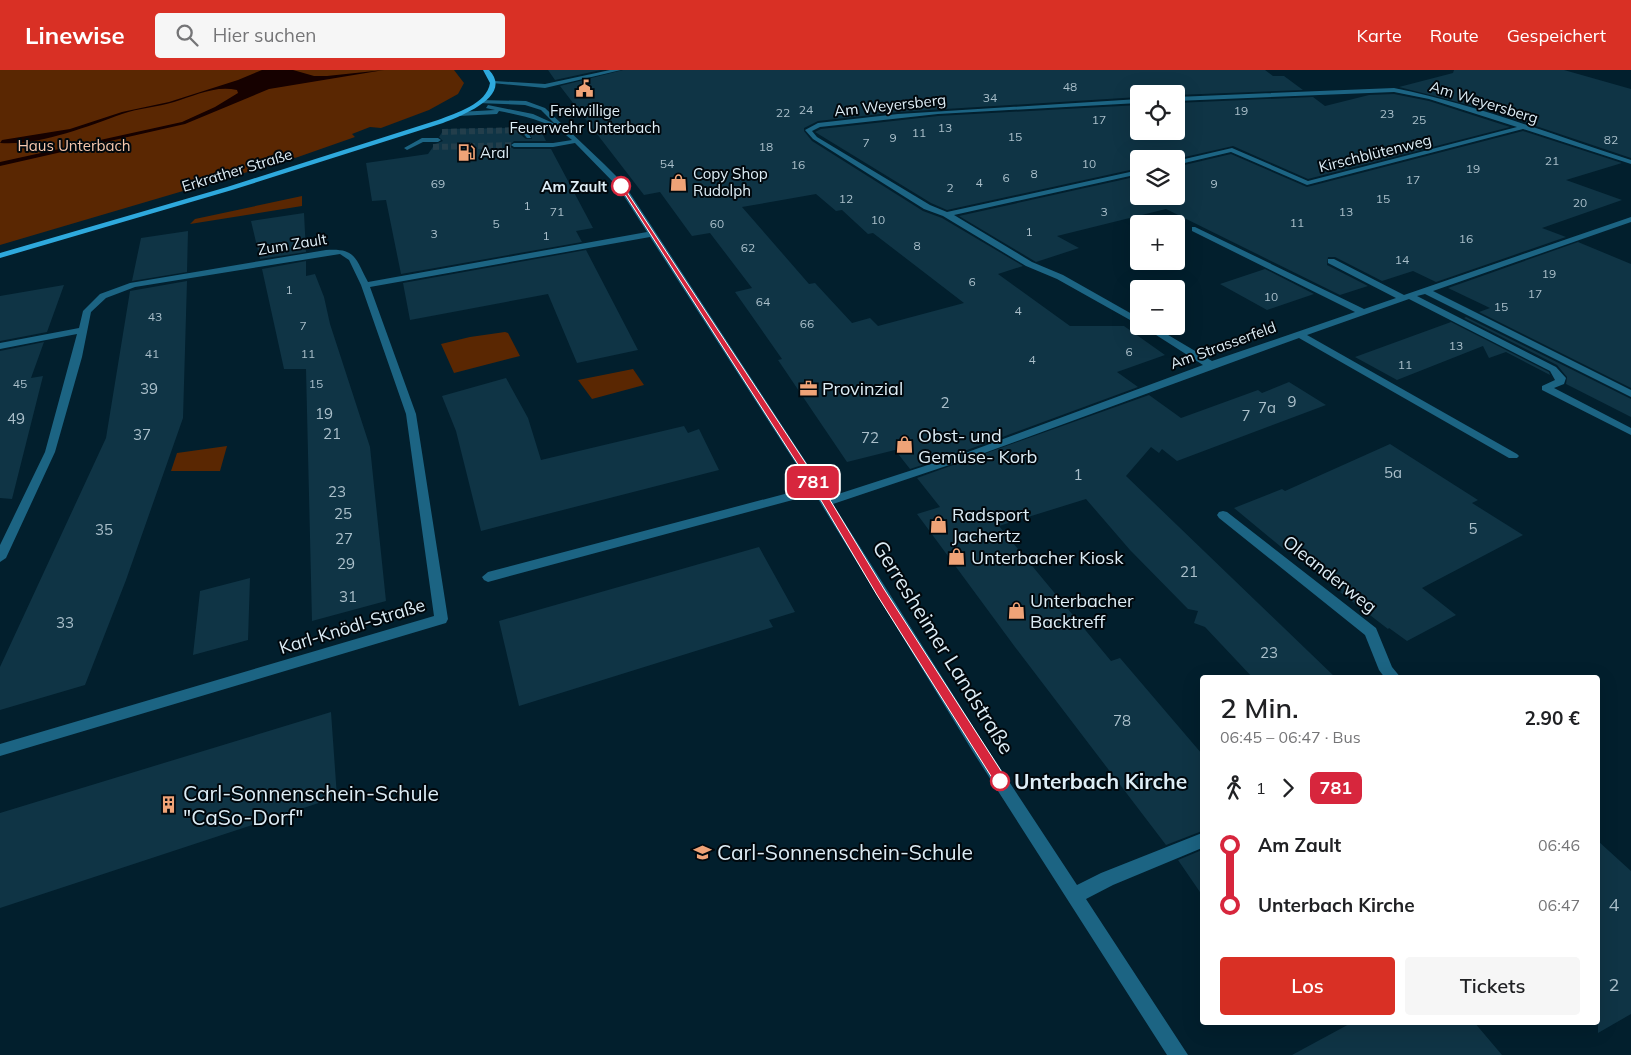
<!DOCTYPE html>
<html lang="de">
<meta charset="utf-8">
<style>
:root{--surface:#fff;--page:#f6f6f6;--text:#202124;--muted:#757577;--accent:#d93025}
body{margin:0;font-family:Mulish,sans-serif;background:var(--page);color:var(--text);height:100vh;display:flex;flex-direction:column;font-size:19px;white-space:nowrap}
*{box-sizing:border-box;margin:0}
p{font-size:16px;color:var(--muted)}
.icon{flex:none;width:28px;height:28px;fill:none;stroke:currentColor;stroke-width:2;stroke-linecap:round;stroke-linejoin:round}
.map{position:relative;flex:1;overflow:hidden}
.sheet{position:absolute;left:1200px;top:605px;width:400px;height:350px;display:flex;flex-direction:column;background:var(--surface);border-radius:5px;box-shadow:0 5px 20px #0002}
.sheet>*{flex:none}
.badge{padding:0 10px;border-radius:8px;font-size:18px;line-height:32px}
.tools{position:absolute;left:1130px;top:15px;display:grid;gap:10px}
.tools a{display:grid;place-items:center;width:55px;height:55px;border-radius:5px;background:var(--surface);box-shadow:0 5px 20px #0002;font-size:25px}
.map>.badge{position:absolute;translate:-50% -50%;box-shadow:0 0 0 2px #fff}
.legs{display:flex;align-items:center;gap:8px;height:55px;padding:0 20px;font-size:16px}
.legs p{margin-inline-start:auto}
.summary{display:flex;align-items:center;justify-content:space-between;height:85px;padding:0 20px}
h1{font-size:28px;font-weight:600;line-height:38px}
.button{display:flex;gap:10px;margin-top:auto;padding:10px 20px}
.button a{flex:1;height:58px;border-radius:5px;background:var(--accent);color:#fff;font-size:20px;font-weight:600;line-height:58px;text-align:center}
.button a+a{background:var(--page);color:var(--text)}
ul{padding:0 20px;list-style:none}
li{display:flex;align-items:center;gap:18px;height:60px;font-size:19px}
li i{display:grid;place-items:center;width:8px;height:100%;margin:0 6px;background:currentColor}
li i::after{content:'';width:12px;height:12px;margin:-6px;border:4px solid;border-radius:50%;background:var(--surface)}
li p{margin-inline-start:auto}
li:first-child i{background:linear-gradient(#0000 50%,currentColor 0)}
li:last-child i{background:linear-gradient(currentColor 50%,#0000 0)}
header{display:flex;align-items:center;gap:30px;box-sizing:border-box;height:70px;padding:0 25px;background:var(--accent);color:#fff}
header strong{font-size:24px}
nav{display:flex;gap:28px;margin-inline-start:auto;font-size:18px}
.search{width:350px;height:45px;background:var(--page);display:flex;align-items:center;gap:12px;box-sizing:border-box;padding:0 18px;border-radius:5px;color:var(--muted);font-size:19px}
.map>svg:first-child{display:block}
</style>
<header>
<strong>Linewise</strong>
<div class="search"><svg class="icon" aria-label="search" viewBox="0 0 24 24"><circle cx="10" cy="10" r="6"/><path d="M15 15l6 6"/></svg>Hier suchen</div>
<nav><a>Karte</a><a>Route</a><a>Gespeichert</a></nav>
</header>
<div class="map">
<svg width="1631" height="985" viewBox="0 0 1631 985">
<rect width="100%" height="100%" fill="#021f2d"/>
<path fill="#5a2702" d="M 0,0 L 454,0 L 464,13 L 458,24 L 429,40 L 381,58 L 370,57 L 352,64 L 355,67 L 298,87 L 0,175 Z
M 302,126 L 302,136 L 190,154 L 195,149 Z
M 505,262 L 508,263 L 520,286 L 454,303 L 441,274 L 470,267 Z
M 633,299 L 644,315 L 592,329 L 578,310 Z
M 227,376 L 220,401 L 171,401 L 177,383 Z"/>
<path fill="#160100" d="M 262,0 L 293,0 L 314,6 L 327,6 L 384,0 L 269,19 L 185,54 L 0,96 L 0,92 L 182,52 L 215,37 L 238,23 L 237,20 C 215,15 194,26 174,32 C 157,37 139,38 122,44 C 86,57 38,76 0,73 L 2,70 L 70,59 L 122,42 L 169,32 L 238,10 Z"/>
<path fill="#0f3445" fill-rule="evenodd" d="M 548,0 L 601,0 L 555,10 Z
M 623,0 L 1265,0 L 1273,6 L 1284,6 L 1303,20 L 1176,25 L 1139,24 L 1139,27 L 898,42 L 818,51 L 804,58 L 804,61 L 812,71 L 923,141 L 942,148 L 1023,196 L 998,204 L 1070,256 L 1124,256 L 1165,285 L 1117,302 L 1138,317 L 967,380 L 910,399 L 895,380 L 847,392 L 778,290 L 782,289 L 735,222 L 752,218 L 710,163 L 692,166 L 660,122 L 644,125 L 560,16 ZM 816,124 L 836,141 L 842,140 L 868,164 L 873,163 L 964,233 L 878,256 L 870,248 L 852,253 L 815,213 L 809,214 L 742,137 Z
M 1454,0 L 1564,0 L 1631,19 L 1631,88 L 1485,39 L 1399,17 L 1453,3 Z
M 1394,24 L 1429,31 L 1510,57 L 1308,109 L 1233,76 L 1176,89 L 1139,89 L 1139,98 L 947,140 L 931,133 L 815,62 L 821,59 L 938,46 L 1139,35 L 1139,61 L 1176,61 L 1176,33 L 1313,27 L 1325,36 L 1369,25 Z
M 527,57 L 539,57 L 546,71 L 514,71 L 509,76 L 514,79 L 551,79 L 593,158 L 576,161 L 582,172 L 401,204 L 386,130 L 372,131 L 366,93 L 428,84 L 435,74 L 443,71 L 439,67 L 444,59 L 518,58 L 517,62 L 526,69 L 532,69 Z
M 1523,61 L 1622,93 L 1566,110 L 1622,130 L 1542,158 L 1566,167 L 1436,212 L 1413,201 L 1382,211 L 1335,187 L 1328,187 L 1327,195 L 1368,216 L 1340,225 L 1166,139 L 1057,166 L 1079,178 L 1036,192 L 959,146 L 1139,106 L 1139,126 L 1176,126 L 1176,97 L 1231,84 L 1307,117 Z
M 304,143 L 306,182 L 260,189 L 251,151 Z
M 188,161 L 187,202 L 132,211 L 141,168 Z
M 1578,172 L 1631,194 L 1631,318 L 1479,242 L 1490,238 L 1448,218 Z
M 586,180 L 638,280 L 577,293 L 548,224 L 410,250 L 403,213 Z
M 306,191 L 306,206 L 315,204 L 324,227 L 330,254 L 370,377 L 386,531 L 312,551 L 306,299 L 284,299 L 262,199 Z
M 1265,199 L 1314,224 L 1267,240 L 1220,214 Z
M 187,211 L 183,348 L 126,510 L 85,615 L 0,640 L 0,597 L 106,368 L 130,221 Z
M 64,215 L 47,262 L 0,271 L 0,226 Z
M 1466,247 L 1631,329 L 1631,347 L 1566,314 L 1567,307 L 1557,295 L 1464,248 Z
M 1451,252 L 1549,302 L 1550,305 L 1506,282 L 1489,288 L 1483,276 L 1397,310 L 1355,287 Z
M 44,272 L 31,308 L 43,306 L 12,429 L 0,428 L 0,281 Z
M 506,308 L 528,348 L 541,390 L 684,356 L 688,363 L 699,359 L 719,400 L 481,461 L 456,361 L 442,326 Z
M 1289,312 L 1326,335 L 1177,391 L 1162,379 L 1159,383 L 1151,377 L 1126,406 L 1336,608 L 1253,608 L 1205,557 L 1194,553 L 1198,541 L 1188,539 L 1130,480 L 1086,429 L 999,456 L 1111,591 L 1120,588 L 1202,684 L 1202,761 L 1166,775 L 1015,577 L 917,444 L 940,437 L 917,408 L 1149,325 L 1181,348 L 1258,320 L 1262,323 Z
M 1390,374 L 1478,430 L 1472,433 L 1523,465 L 1422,518 L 1456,545 L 1407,571 L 1389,558 L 1388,559 L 1340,522 L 1342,521 L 1288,480 L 1286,481 L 1234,438 L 1282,419 L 1285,421 Z
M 759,477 L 795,542 L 769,550 L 773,557 L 519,636 L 499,551 Z
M 250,508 L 248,570 L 193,585 L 200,521 Z
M 331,642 L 337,727 L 0,838 L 0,743 Z
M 1598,771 L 1631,801 L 1631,944 L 1598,963 Z
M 1202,780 L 1202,825 L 1178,790 Z
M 1353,952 L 1474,952 L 1502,985 L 1292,985 Z"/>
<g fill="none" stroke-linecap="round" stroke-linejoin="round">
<path stroke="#233e4b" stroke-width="6" stroke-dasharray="6 3" stroke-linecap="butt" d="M 442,62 L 521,60
M 433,77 L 514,75"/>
<path fill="#1c6483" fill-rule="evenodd" d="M 610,0 L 621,0 L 545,18 L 492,13 L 495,11 L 545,14 Z
M 1394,18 C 1475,34 1553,65 1631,90 L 1631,94 L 1523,59 L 1307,115 L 1231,82 L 1176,95 L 1176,91 L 1232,78 L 1308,111 L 1517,57 L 1429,29 L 1394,22 L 1176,31 L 1176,27 Z
M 1139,29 L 1139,33 L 938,44 L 820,57 L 812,61 L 817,67 L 930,135 L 947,142 L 1139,100 L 1139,104 L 954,145 L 1032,192 L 1063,205 L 1139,248 L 1139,255 L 1057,209 L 1026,196 L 943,146 L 924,139 L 813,69 L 805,60 L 818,53 L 898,44 Z
M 480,30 L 526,31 L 545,38 L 604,94 L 624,114 L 829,427 L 968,382 L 1203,295 L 1142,256 L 1153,256 L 1212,291 L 1355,242 L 1192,161 L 1192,157 L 1195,157 L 1364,239 L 1396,228 L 1328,193 L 1328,189 L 1334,189 L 1404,225 L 1631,147 L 1631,152 L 1433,221 L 1631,320 L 1631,327 L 1425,224 L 1417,226 L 1556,297 L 1566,308 L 1564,314 L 1554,318 L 1631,358 L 1631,365 L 1542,320 L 1542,316 L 1555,310 L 1550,301 L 1409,229 L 1307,265 L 1517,384 L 1519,386 L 1517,388 L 1509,388 L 1299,268 L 976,386 L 833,434 L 983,672 L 1077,815 L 1101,803 L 1202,763 L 1202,778 L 1113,815 L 1086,829 L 1188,985 L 1167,985 L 973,682 L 815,424 L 488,512 L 484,510 L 482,507 L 488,502 L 811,417 L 650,167 L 370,217 L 416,344 L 448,549 L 446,553 L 0,686 L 0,674 L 434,546 L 406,344 L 361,215 L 349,190 L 340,184 L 135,217 L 106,228 L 91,242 L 82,287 L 55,382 L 6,488 L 0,492 L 0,475 L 45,382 L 77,264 L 0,279 L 0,273 L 79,258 L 83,241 L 100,224 L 130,213 L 326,180 C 356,178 355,188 368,212 L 647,162 L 618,117 L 575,73 L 553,77 L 514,77 L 511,75 L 514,73 L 553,73 L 572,70 C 553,52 525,46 499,41 L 497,44 L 459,46 L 456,44 L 459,42 L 495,40 L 486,38 L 488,35 L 533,44 L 555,54 L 541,40 L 525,35 L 478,33 Z
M 519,59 L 526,59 L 531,68 L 527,68 L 522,62 L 519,61 Z
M 422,68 L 438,68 L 441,70 L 438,72 L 423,72 L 407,80 L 404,78 Z
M 1223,441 L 1227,442 L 1376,558 L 1392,597 L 1401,608 L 1385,608 L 1379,600 L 1365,565 L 1219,448 L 1217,445 L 1219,442 Z"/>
<path fill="#2ea9dd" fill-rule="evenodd" d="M 483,0 L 489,0 C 514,26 461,46 443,53 L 232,120 L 0,188 L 0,183 L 227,117 L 438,50 C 456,43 487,34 490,13 Z"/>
</g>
<path fill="#d7263d" stroke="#fff" d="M 619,115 L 623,116 L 830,430 L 884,519 L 1005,707 L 1006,711 L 1005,714 L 996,714 L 877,525 L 822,432 Z"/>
<defs>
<symbol id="civic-bare" viewBox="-9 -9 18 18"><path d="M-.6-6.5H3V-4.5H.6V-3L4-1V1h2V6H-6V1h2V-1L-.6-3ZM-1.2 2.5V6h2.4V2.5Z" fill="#efa377" stroke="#01080d" stroke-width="2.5" paint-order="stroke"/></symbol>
<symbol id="fuel-bare" viewBox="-9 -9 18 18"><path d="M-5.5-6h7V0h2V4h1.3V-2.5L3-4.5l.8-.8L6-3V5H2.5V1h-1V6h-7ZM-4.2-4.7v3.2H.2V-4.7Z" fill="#efa377" stroke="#01080d" stroke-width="2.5" paint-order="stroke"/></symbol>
<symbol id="shop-bare" viewBox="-9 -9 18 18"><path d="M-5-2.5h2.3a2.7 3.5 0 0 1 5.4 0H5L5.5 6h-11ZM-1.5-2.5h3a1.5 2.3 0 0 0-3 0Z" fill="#efa377" stroke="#01080d" stroke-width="2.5" paint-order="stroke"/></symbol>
<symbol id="office-bare" viewBox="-9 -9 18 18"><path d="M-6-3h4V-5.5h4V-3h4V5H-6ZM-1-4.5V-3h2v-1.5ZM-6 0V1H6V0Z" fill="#efa377" stroke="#01080d" stroke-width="2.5" paint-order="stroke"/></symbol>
<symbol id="building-bare" viewBox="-9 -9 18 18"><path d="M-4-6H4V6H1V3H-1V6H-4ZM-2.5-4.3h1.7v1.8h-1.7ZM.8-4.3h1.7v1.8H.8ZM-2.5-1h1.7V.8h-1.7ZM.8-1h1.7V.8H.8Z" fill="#efa377" stroke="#01080d" stroke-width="2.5" paint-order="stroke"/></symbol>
<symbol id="school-bare" viewBox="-9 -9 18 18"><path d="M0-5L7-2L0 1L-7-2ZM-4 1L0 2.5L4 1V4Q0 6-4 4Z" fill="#efa377" stroke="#01080d" stroke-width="2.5" paint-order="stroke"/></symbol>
</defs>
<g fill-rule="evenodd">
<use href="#civic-bare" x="572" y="6" width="25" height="25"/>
<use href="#fuel-bare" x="454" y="70" width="25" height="25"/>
<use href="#shop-bare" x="666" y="100" width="25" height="25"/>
<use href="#office-bare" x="796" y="306" width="25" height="25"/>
<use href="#shop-bare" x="892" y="362" width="25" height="25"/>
<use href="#shop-bare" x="926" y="442" width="25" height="25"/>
<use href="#shop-bare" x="944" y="474" width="25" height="25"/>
<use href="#shop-bare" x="1004" y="528" width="25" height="25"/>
<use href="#building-bare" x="156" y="722" width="25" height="25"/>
<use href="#school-bare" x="690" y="770" width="25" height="25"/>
</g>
<g fill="#fff" stroke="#d7263d" stroke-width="2.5">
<circle cx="621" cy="116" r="9"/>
<circle cx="1000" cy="711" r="9"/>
</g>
<g text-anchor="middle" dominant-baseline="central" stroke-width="4" stroke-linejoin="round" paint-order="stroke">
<g font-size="12" fill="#aabfca">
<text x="1070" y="16">48</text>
<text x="990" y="27">34</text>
<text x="806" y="39">24</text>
<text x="1241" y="40">19</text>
<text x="783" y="42">22</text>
<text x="1387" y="43">23</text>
<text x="1099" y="49">17</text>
<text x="1419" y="49">25</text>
<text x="945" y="57">13</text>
<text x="919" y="62">11</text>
<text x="1015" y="66">15</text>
<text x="893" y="67">9</text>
<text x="1611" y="69">82</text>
<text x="866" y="72">7</text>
<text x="766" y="76">18</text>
<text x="1552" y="90">21</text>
<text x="667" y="93">54</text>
<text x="1089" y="93">10</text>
<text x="798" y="94">16</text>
<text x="1473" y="98">19</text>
<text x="1034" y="103">8</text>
<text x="1006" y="107">6</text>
<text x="1413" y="109">17</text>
<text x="979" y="112">4</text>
<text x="438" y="113">69</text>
<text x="1214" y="113">9</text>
<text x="950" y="117">2</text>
<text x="846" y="128">12</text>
<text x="1383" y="128">15</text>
<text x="1580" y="132">20</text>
<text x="527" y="135">1</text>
<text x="557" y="141">71</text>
<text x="1104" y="141">3</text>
<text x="1346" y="141">13</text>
<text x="878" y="149">10</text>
<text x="1297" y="152">11</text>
<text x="496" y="153">5</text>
<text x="717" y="153">60</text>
<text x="1029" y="161">1</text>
<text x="434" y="163">3</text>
<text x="546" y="165">1</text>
<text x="1466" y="168">16</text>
<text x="917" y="175">8</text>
<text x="748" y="177">62</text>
<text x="1402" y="189">14</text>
<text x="1549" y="203">19</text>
<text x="972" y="211">6</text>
<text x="289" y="219">1</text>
<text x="1535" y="223">17</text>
<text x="1271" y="226">10</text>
<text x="763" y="231">64</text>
<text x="1501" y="236">15</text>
<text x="1018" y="240">4</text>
<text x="155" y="246">43</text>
<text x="807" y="253">66</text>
<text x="303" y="255">7</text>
<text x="1456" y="275">13</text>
<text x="1129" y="281">6</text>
<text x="152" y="283">41</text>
<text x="308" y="283">11</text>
<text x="1032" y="289">4</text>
<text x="1405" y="294">11</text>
<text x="20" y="313">45</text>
<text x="316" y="313">15</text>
</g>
<g font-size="15" fill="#ddedf6" stroke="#01080d">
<text transform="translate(1484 32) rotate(17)">Am Weyersberg</text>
<text transform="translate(890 35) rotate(-6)">Am Weyersberg</text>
<text transform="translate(1375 83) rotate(-14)">Kirschblütenweg</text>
<text transform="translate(237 100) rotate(-17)">Erkrather Straße</text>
<text transform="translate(292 174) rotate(-9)">Zum Zault</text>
<text transform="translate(1223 275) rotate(-20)">Am Strasserfeld</text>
</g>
<g font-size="15" fill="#ddedf6" stroke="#01080d" text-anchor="start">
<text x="585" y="40" text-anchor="middle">Freiwillige<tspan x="585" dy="17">Feuerwehr Unterbach</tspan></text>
<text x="480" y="82">Aral</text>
<text x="693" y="103">Copy Shop<tspan x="693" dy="17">Rudolph</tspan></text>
</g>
<g font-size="15" fill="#f6c8ae" stroke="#01080d">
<text x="74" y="75">Haus Unterbach</text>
</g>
<g font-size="15" font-weight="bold" fill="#ddedf6" stroke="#01080d" text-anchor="end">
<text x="607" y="116">Am Zault</text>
</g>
<g font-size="15" fill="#aabfca">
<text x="149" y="318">39</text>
<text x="1292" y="331">9</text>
<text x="945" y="332">2</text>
<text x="1267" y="337">7a</text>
<text x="324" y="343">19</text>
<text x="1246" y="345">7</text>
<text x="16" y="348">49</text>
<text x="332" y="363">21</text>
<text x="142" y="364">37</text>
<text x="870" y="367">72</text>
<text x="1393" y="402">5a</text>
<text x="1078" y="404">1</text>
<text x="337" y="421">23</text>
<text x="343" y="443">25</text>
<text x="1473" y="458">5</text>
<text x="104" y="459">35</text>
<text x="344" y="468">27</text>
<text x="346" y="493">29</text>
<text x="1189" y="501">21</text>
<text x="348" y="526">31</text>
<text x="65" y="552">33</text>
<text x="1269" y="582">23</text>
<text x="1122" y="650">78</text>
</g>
<g font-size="18" fill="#ddedf6" stroke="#01080d" text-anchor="start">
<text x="822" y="318">Provinzial</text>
<text x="918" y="365">Obst- und<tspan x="918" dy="21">Gemüse- Korb</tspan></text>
<text x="952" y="444">Radsport<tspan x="952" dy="21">Jachertz</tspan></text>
<text x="971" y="487">Unterbacher Kiosk</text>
<text x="1030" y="530">Unterbacher<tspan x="1030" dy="21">Backtreff</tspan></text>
</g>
<g font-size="18" fill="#ddedf6" stroke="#01080d">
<text transform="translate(1330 504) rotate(38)">Oleanderweg</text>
<text transform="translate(352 556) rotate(-17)">Karl-Knödl-Straße</text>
</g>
<g font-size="18" fill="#aabfca">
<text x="1614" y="834">4</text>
<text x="1614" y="914">2</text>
</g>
<g font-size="21" fill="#ddedf6" stroke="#01080d">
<text transform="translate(944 577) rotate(58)">Gerresheimer Landstraße</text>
</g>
<g font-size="21" font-weight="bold" fill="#ddedf6" stroke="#01080d" text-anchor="start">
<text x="1014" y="711">Unterbach Kirche</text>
</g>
<g font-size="21" fill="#ddedf6" stroke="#01080d" text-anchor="start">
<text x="183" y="723">Carl-Sonnenschein-Schule<tspan x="183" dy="24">"CaSo-Dorf"</tspan></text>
<text x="717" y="782">Carl-Sonnenschein-Schule</text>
</g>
</g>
</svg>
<div class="tools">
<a><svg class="icon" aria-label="locate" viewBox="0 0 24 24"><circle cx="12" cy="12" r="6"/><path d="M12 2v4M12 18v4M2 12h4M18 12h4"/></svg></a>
<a><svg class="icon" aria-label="layers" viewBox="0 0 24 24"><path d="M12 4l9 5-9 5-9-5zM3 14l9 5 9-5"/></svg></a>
<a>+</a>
<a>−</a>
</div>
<b class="badge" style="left:813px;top:412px;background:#d7263d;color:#fff">781</b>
<section class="sheet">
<div class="summary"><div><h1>2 Min.</h1><p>06:45 – 06:47 · Bus</p></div><b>2.90 €</b></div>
<div class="legs"><svg class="icon" aria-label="walk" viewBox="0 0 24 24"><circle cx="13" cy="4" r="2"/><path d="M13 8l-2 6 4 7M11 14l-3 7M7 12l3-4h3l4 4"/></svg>1<svg class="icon" aria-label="forward" viewBox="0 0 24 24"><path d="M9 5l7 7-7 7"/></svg><b class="badge" style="background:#d7263d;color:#fff">781</b></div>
<ul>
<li><i style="color:#d7263d"></i><b>Am Zault</b><p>06:46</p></li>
<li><i style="color:#d7263d"></i><b>Unterbach Kirche</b><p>06:47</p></li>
</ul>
<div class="button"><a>Los</a><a>Tickets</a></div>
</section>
</div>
